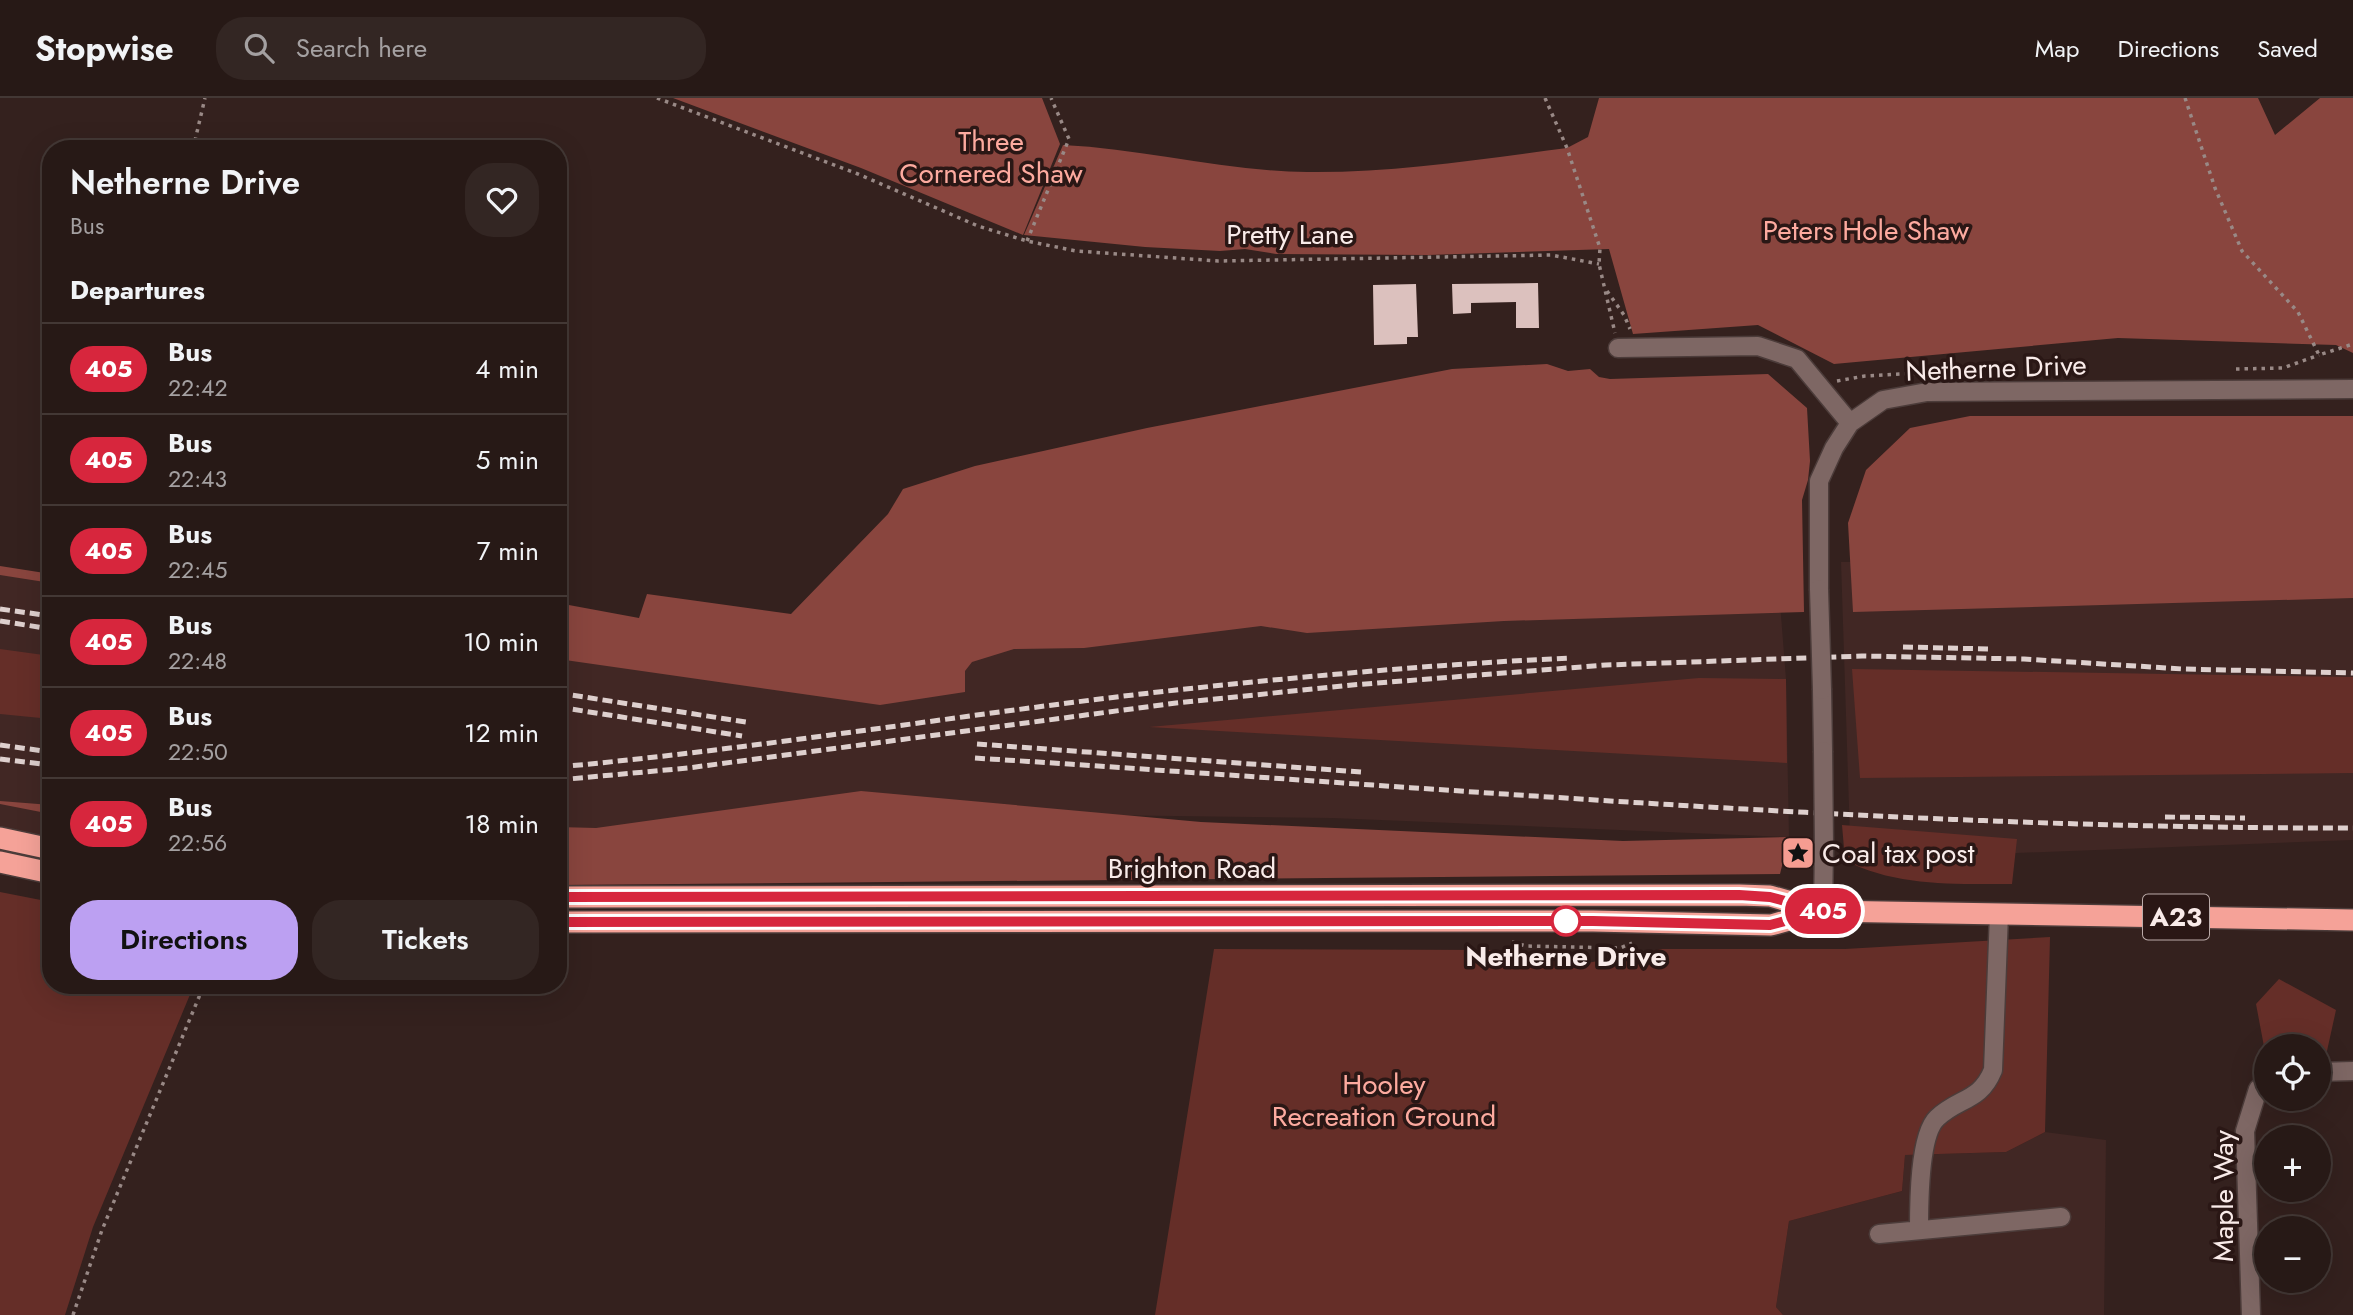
<!DOCTYPE html>
<meta charset="utf-8">
<style>
:root{--surface:#271916;--page:#332623;--text:#f1f3f6;--muted:#a4a0a1;--line:#433835;--accent:#bca0f2}
body{margin:0;font-family:Jost,sans-serif;background:var(--page);color:var(--text);height:100vh;display:flex;flex-direction:column;font-size:26px;white-space:nowrap}
*{box-sizing:border-box;margin:0}
p{font-size:23px;color:var(--muted)}
.icon{flex:none;width:38px;height:38px;fill:none;stroke:currentColor;stroke-width:2;stroke-linecap:round;stroke-linejoin:round}
.map{position:relative;flex:1;overflow:hidden}
.panel{position:absolute;left:42px;top:42px;width:525px;height:854px;display:flex;flex-direction:column;background:var(--surface);border-radius:28px;box-shadow:0 7px 28px #0002,0 0 0 2px var(--line)}
.panel>*{flex:none}
.badge{padding:0 14px;border-radius:23px;font-size:24px;line-height:46px}
.tools{position:absolute;left:2254px;top:936px;display:grid;gap:14px}
.tools a{display:grid;place-items:center;width:77px;height:77px;border-radius:50%;background:var(--surface);box-shadow:0 7px 28px #0002,0 0 0 2px var(--line);font-size:35px}
.map>.badge{position:absolute;translate:-50% -50%;box-shadow:0 0 0 4px #fff}
h2{padding:0 28px;font-size:26px;line-height:63px}
.round{display:grid;place-items:center;flex:none;width:74px;height:74px;border-radius:28px;background:var(--page)}
.headline{display:flex;align-items:center;justify-content:space-between;height:119px;padding:0 28px}
h1{font-size:33px;font-weight:600;line-height:52px}
.primary-button{display:flex;gap:14px;margin-top:auto;padding:14px 28px}
.primary-button a{flex:1;height:80px;border-radius:28px;background:var(--accent);color:#111;font-size:28px;font-weight:600;line-height:80px;text-align:center}
.primary-button a+a{background:var(--page);color:var(--text)}
ul{padding:0;list-style:none}
li{display:flex;align-items:center;gap:21px;height:91px;padding:0 28px;border-top:2px solid var(--line)}
li div{flex:1}
li b{display:block;font-size:26px}
li em{font-style:normal}
li .badge{min-width:77px;font-weight:700;text-align:center}
header{display:flex;align-items:center;gap:42px;box-sizing:border-box;height:98px;padding:0 35px;background:var(--surface);border-bottom:2px solid var(--line)}
header strong{font-size:33px}
nav{display:flex;gap:38px;margin-inline-start:auto;font-size:24px}
.search{width:490px;height:63px;background:var(--page);display:flex;align-items:center;gap:18px;box-sizing:border-box;padding:0 24px;border-radius:28px;color:var(--muted);font-size:26px}
.map>svg:first-child{display:block}
</style>
<header>
<strong>Stopwise</strong>
<div class="search"><svg class="icon" aria-label="search" viewBox="0 0 24 24"><circle cx="10" cy="10" r="6"/><path d="M15 15l6 6"/></svg>Search here</div>
<nav><a>Map</a><a>Directions</a><a>Saved</a></nav>
</header>
<div class="map">
<svg width="2353" height="1217" viewBox="0 0 2353 1217">
<rect width="100%" height="100%" fill="#34211e"/>
<path fill="#412724" d="M 2353,463 L 2353,742 L 2016,755 L 1850,740 L 1841,464 Z
M 1777,467 L 1786,581 L 1789,739 L 1332,720 L 862,714 L 558,745 L 558,540 Z
M 0,474 L 51,483 L 51,740 L 0,732 Z
M 2045,1034 L 2106,1042 L 2104,1217 L 1783,1217 L 1776,1209 L 1789,1123 L 1902,1093 L 1905,1057 L 2006,1054 Z"/>
<path fill="#652e28" d="M 0,551 L 51,558 L 51,621 L 0,616 Z
M 1852,571 L 2353,579 L 2353,675 L 1860,680 Z
M 1699,580 L 1786,581 L 1787,665 L 1149,629 Z
M 1842,727 L 2017,741 L 2012,786 C 1958,786 1895,789 1845,762 Z
M 0,794 L 51,804 L 51,887 L 194,887 L 93,1129 L 65,1217 L 0,1217 Z
M 2050,839 L 2045,1034 L 2006,1054 L 1905,1057 L 1902,1093 L 1789,1123 L 1776,1209 L 1783,1217 L 1155,1217 L 1214,851 L 1490,852 L 1554,861 L 1571,868 L 1662,851 L 1845,851 Z
M 2279,881 L 2336,912 L 2325,962 L 2319,963 L 2319,948 L 2266,948 L 2266,959 L 2256,906 Z"/>
<path fill="#89453e" d="M 673,0 L 1042,0 L 1060,46 L 1023,137 L 861,70 Z
M 1599,0 L 2258,0 L 2275,37 L 2320,0 L 2353,0 L 2353,255 L 2336,247 L 2118,240 L 1834,266 L 1758,227 L 1633,236 L 1609,151 L 1428,157 L 1276,156 L 1245,151 L 1220,153 L 1145,149 L 1024,137 L 1063,47 C 1145,51 1225,73 1307,74 C 1394,75 1481,61 1567,50 L 1588,39 Z
M 1547,266 L 1568,273 L 1590,271 L 1599,279 L 1610,281 L 1768,276 L 1807,310 L 1810,363 L 1808,382 L 1802,402 L 1804,514 L 1504,523 L 1307,535 L 1261,528 L 1084,550 L 1014,551 L 972,564 L 965,573 L 965,594 L 880,607 L 558,561 L 558,505 L 639,520 L 647,496 L 791,516 L 888,416 L 903,391 L 975,368 L 1147,330 L 1452,271 Z
M 1970,318 L 2353,318 L 2353,500 L 1853,514 L 1848,425 L 1866,372 L 1910,330 Z
M 0,468 L 51,476 L 51,485 L 0,477 Z
M 861,693 L 1201,724 L 1623,743 L 1789,739 L 1780,776 L 558,787 L 558,729 L 596,730 Z
M 0,703 L 51,707 L 51,716 L 0,706 Z"/>
<path fill="#dcc1be" d="M 1538,185 L 1539,230 L 1516,230 L 1516,204 L 1471,205 L 1471,215 L 1453,216 L 1452,186 Z
M 1416,186 L 1418,239 L 1407,239 L 1407,246 L 1374,247 L 1373,187 Z"/>
<g fill="none" stroke-linecap="round" stroke-linejoin="round">
<defs>
<path id="minor" d="M 1618,250 L 1758,248 L 1797,261 L 1850,325
M 1819,491 L 1819,383 L 1834,350 L 1850,325 L 1883,302 L 1927,294 L 2353,291
M 1822,592 L 1823,653
M 1823,813 L 1824,748
M 2319,974 L 2353,973
M 1919,1131 C 1919,1107 1919,1037 1937,1020 C 1959,999 1980,1004 1993,972 L 1999,816
M 1879,1136 L 2061,1119
M 2251,1217 L 2245,1033 L 2258,991 L 2266,986"/>
<path id="highway" d="M 0,740 L 51,751
M 0,764 L 51,775
M 558,799 L 1739,797 L 1770,798 L 1823,813 L 2353,822
M 558,824 L 1593,823 L 1771,827 L 1821,813"/>
</defs>
<use href="#minor" stroke="#4c3c3a" stroke-width="21"/>
<use href="#highway" stroke="#4c3c3a" stroke-width="24"/>
<path stroke="#998986" stroke-width="3.5" stroke-dasharray="3.5 5" stroke-linecap="butt" d="M 657,0 L 858,76 L 978,128 L 1027,143 L 1076,153 L 1218,163 L 1551,157 L 1599,166
M 1545,0 L 1567,50 L 1600,150 L 1599,166 L 1615,235
M 2185,0 L 2215,90 L 2242,153 L 2298,214 L 2319,257 L 2353,246
M 193,51 L 205,0
M 1027,143 L 1069,41 L 1051,0
M 1607,193 L 1624,217 L 1630,231
M 2236,271 L 2283,270 L 2319,257
M 1945,274 L 1966,273
M 1837,283 L 1865,278 L 1920,275
M 1512,844 L 1526,848 L 1620,850 L 1632,845
M 73,1217 L 102,1132 L 204,887"/>
<use href="#minor" stroke="#7e6764" stroke-width="18"/>
<use href="#highway" stroke="#f5a298" stroke-width="21"/>
<path stroke="#ded0ce" stroke-width="5" stroke-dasharray="10 5" stroke-linecap="butt" d="M 0,511 L 51,518
M 0,523 L 51,531
M 1903,549 L 1990,551
M 558,595 L 746,624
M 558,609 L 742,638
M 977,646 L 1361,674
M 0,647 L 51,654
M 975,660 C 1434,689 1893,731 2353,730
M 0,661 L 51,667
M 558,669 C 765,650 970,615 1176,592 C 1307,578 1439,566 1571,560
M 558,682 L 688,670 L 1176,605 L 1352,587 L 1606,567 L 1862,558 L 2024,561 L 2183,571 L 2353,575
M 2165,719 L 2245,720"/>
<defs>
<path id="minor-bridge" d="M 1819,491 L 1822,592
M 1823,653 L 1824,748"/>
</defs>
<use href="#minor-bridge" stroke="#4c3c3a" stroke-width="21" stroke-linecap="butt"/>
<use href="#minor-bridge" stroke="#7e6764" stroke-width="18"/>
</g>
<g fill="none" stroke-linecap="round" stroke-linejoin="round">
<defs>
<path id="line" d="M 558,799 L 1739,797 L 1770,799 L 1823,813 L 1770,827 L 1593,823 L 558,824"/>
</defs>
<use href="#line" stroke="#fff" stroke-width="16"/>
<use href="#line" stroke="#d7263d" stroke-width="10"/>
</g>
<defs>
<symbol id="sight-square" viewBox="-11 -11 22 22"><rect x="-9" y="-9" width="18" height="18" rx="4" fill="#f59c91" stroke="#2a1715"/><path d="M0-6L1.8-2.2L6-1.7L2.9 1.2L3.7 5.4L0 3.3L-3.7 5.4L-2.9 1.2L-6-1.7L-1.8-2.2Z" fill="#111"/></symbol>
</defs>
<g fill-rule="evenodd">
<use href="#sight-square" x="1779" y="736" width="38" height="38"/>
</g>
<circle fill="#fff" stroke="#d7263d" stroke-width="3.5" cx="1566" cy="823" r="14"/>
<g text-anchor="middle" dominant-baseline="central" stroke-width="7" stroke-linejoin="round" paint-order="stroke">
<rect fill="#2a1715" stroke="#bbaba9" stroke-width="2" x="2143" y="796.5" width="66" height="45" rx="5"/>
<g font-size="26" font-weight="bold" fill="#f9ebe9">
<text x="2176" y="819">A23</text>
</g>
<g font-size="28" fill="#fdaa9f" stroke="#2a1715">
<text x="991" y="43">Three<tspan x="991" dy="32">Cornered Shaw</tspan></text>
<text x="1866" y="132">Peters Hole Shaw</text>
<text x="1384" y="986">Hooley<tspan x="1384" dy="32">Recreation Ground</tspan></text>
</g>
<g font-size="28" fill="#f9ebe9" stroke="#2a1715">
<text x="1290" y="136">Pretty Lane</text>
<text transform="translate(1996 270) rotate(-2)">Netherne Drive</text>
<text x="1192" y="770">Brighton Road</text>
<text transform="translate(2223 1098) rotate(-90)">Maple Way</text>
</g>
<g font-size="28" fill="#f9ebe9" stroke="#2a1715" text-anchor="start">
<text x="1822" y="755">Coal tax post</text>
</g>
<g font-size="28" font-weight="bold" fill="#f9ebe9" stroke="#2a1715">
<text x="1566" y="858">Netherne Drive</text>
</g>
</g>
</svg>
<div class="tools">
<a><svg class="icon" aria-label="locate" viewBox="0 0 24 24"><circle cx="12" cy="12" r="6"/><path d="M12 2v4M12 18v4M2 12h4M18 12h4"/></svg></a>
<a>+</a>
<a>−</a>
</div>
<b class="badge" style="left:1823px;top:813px;background:#d7263d;color:#fff">405</b>
<section class="panel">
<div class="headline"><div><h1>Netherne Drive</h1><p>Bus</p></div><a class="round"><svg class="icon" aria-label="heart" viewBox="0 0 24 24"><path d="M12 20l-8-8c-3-5 5-10 8-4 3-6 11-1 8 4z"/></svg></a></div>
<h2>Departures</h2>
<ul>
<li><span class="badge" style="background:#d7263d;color:#fff">405</span><div><b>Bus</b><p>22:42</p></div><em>4 min</em></li>
<li><span class="badge" style="background:#d7263d;color:#fff">405</span><div><b>Bus</b><p>22:43</p></div><em>5 min</em></li>
<li><span class="badge" style="background:#d7263d;color:#fff">405</span><div><b>Bus</b><p>22:45</p></div><em>7 min</em></li>
<li><span class="badge" style="background:#d7263d;color:#fff">405</span><div><b>Bus</b><p>22:48</p></div><em>10 min</em></li>
<li><span class="badge" style="background:#d7263d;color:#fff">405</span><div><b>Bus</b><p>22:50</p></div><em>12 min</em></li>
<li><span class="badge" style="background:#d7263d;color:#fff">405</span><div><b>Bus</b><p>22:56</p></div><em>18 min</em></li>
</ul>
<div class="primary-button"><a>Directions</a><a>Tickets</a></div>
</section>
</div>
